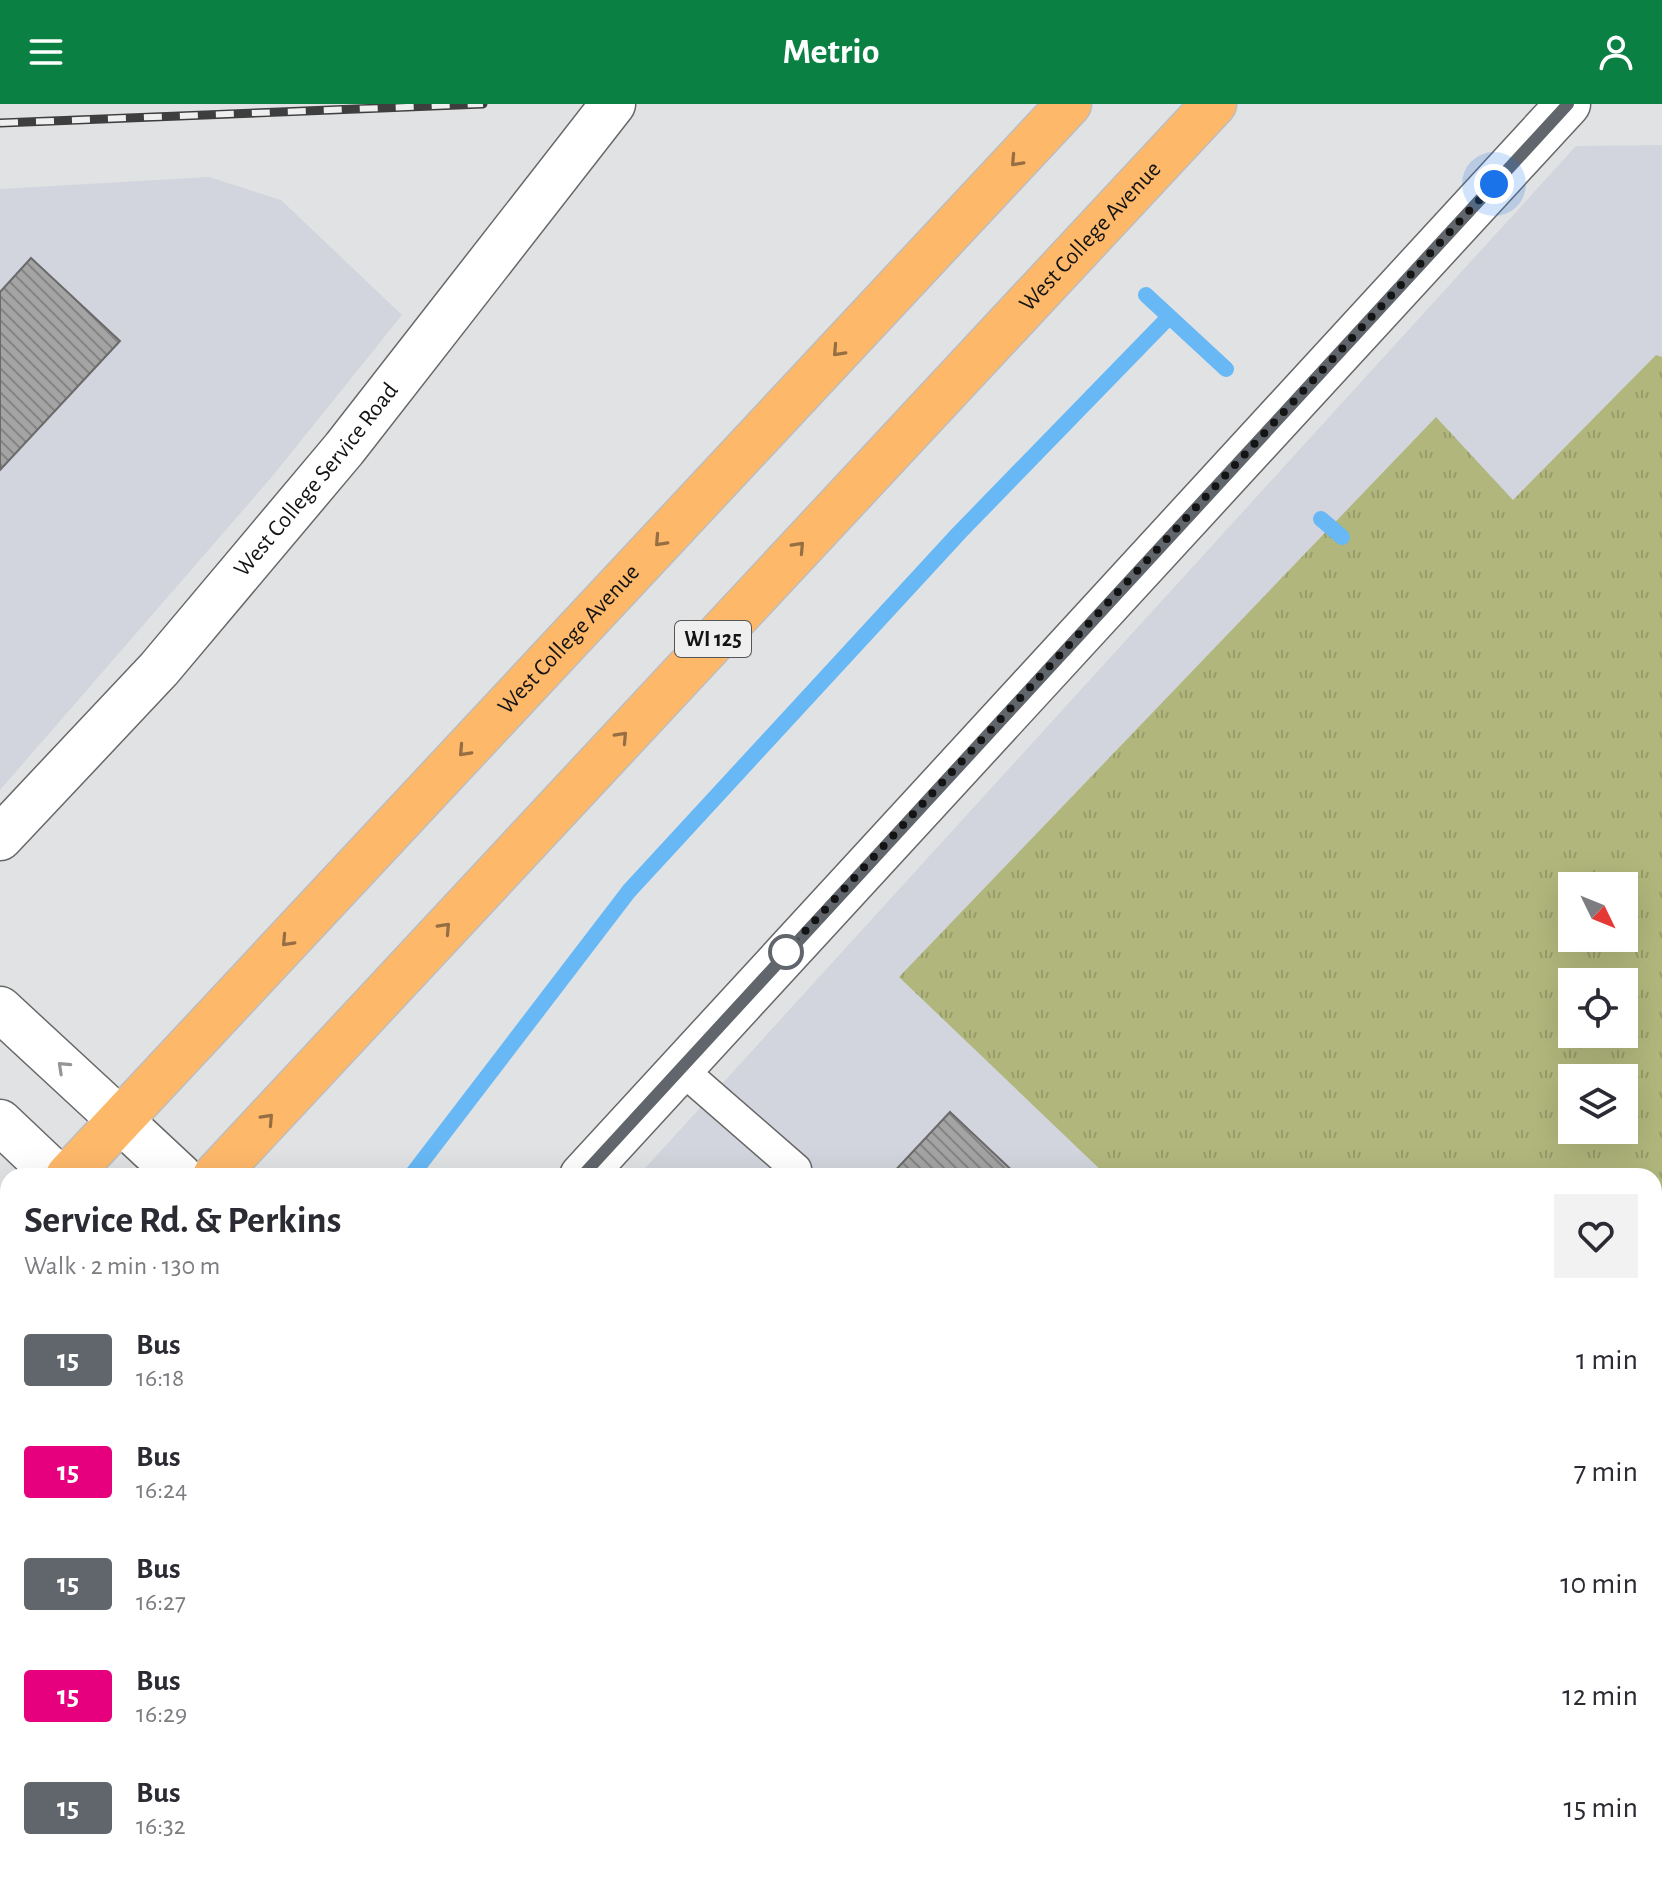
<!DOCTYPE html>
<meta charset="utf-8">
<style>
:root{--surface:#fff;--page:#f2f2f3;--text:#2b2b33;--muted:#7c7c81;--accent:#0b8043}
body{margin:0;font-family:"Alegreya Sans",sans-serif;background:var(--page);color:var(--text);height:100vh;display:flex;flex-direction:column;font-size:30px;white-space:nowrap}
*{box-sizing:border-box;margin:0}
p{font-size:26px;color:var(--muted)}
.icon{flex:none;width:44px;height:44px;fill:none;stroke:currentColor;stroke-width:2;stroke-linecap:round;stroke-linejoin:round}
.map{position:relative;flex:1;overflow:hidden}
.details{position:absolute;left:0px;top:1064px;width:1662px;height:714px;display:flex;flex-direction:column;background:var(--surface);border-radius:24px 24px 0 0;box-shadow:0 8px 32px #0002}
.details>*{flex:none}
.badge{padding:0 16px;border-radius:6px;font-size:28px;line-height:52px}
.needle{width:52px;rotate:133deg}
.tools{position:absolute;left:1558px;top:768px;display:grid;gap:16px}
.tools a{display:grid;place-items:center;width:80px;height:80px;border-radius:0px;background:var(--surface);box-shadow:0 8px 32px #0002;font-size:40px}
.you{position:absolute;width:40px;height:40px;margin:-20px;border:6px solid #fff;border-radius:50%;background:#1a73e8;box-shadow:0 0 0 12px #1a73e833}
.map>.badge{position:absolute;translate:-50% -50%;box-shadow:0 0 0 4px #fff}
.round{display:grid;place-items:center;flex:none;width:84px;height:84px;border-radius:0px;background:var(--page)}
.summary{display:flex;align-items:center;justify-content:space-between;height:136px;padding:0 24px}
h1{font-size:38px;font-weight:600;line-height:60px}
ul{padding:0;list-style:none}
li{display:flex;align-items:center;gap:24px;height:112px;padding:0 24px}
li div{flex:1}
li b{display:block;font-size:30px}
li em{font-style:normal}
li .badge{min-width:88px;font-weight:700;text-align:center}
header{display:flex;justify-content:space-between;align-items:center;height:104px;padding:0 24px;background:var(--accent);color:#fff;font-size:36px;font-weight:600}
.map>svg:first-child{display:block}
</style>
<header><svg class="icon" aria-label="menu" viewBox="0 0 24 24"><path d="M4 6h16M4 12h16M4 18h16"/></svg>Metrio<svg class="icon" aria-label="person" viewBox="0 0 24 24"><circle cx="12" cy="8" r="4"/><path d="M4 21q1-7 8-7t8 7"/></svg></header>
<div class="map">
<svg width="1662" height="1777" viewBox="0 0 1662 1777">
<defs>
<pattern id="industrial-furrows" width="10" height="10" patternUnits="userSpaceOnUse" patternTransform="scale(2)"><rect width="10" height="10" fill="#d2d5dd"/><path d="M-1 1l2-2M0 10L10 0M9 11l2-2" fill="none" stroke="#b3b6bd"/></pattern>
<pattern id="grass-tufts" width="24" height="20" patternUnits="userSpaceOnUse" patternTransform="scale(2)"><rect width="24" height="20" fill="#b1b77c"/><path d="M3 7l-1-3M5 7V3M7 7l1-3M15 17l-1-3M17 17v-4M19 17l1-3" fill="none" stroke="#979c6a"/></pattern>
<pattern id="building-back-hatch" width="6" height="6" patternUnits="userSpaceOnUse" patternTransform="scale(2)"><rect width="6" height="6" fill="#a5a4a4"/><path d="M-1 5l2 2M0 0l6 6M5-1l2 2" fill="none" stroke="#858484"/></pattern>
</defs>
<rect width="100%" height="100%" fill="#e1e2e3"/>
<path fill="#d2d5dd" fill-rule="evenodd" d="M 1662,41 L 1662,1670 L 1654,1663 L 1654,1072 L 638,1072 L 1576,42 ZM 1572,782 L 1624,782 L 1624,834 L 1572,834 ZM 1572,878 L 1624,878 L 1624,930 L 1572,930 ZM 1572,974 L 1624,974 L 1624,1026 L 1572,1026 Z
M 209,73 L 281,96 L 402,211 L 271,374 L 0,686 L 0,85 Z
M 8,1756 L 8,1770 L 1196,1770 L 1190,1777 L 0,1777 L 0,1765 Z"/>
<path fill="url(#industrial-furrows)" d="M 1654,1663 L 1662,1670 L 1662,1777 L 1191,1777 L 1198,1770 L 1654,1770 Z"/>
<path fill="url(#grass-tufts)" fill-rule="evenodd" d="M 1656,251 L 1662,253 L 1662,1602 L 1654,1595 L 1654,1072 L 1107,1072 L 899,873 L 1436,313 L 1513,396 ZM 1572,782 L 1624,782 L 1624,834 L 1572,834 ZM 1572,878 L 1624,878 L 1624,930 L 1572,930 ZM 1572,974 L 1624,974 L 1624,1026 L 1572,1026 Z"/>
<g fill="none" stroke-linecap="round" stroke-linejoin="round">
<path stroke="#67b8f5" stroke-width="16" d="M 1146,191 L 1226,265
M 1321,415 L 1342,433
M 411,1072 L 629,787 L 959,429 L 1169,213"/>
</g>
<path fill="url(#building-back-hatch)" stroke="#6b6a6b" stroke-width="2" d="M 31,154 L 120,237 L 0,366 L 0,188 Z
M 950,1008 L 1018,1072 L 890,1072 Z
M 487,1773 L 487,1777 L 310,1777 Z"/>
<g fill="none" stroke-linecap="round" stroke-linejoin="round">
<defs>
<path id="lane" d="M 680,964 L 796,1065 L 789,1072
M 0,1723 L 8,1730
M 53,1770 L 61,1777
M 639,1770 L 647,1777
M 1071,1770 L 1079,1777
M 173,1777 L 180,1770
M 715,1777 L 721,1770
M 1118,1777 L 1124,1770"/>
<g id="street">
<path id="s1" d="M 0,734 L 159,565 L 344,345 L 613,0"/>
<path d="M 0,905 L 120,1016"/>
<path d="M 0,1018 L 57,1072"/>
<path d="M 0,1690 L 8,1682"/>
</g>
<path id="secondary" d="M 120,1016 L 180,1072
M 582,1072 L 1568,0
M 855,1770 L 863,1777"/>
<g id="primary">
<path id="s2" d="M 68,1072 L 1069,0"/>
<path id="s3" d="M 215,1072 L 1214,0"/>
<path d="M 0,1146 L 8,1137"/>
<path d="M 0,1303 L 8,1294"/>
</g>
</defs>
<use href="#lane" stroke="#686869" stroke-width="33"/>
<use href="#street" stroke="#686869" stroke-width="47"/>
<use href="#secondary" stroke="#686869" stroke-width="47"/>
<use href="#primary" stroke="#bdbdbd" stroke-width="47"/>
<use href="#lane" stroke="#fff" stroke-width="30"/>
<use href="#street" stroke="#fff" stroke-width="44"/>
<use href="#secondary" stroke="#fff" stroke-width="44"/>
<use href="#primary" stroke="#feb86a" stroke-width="44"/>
<defs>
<path id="rail" d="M 0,19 L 483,0"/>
</defs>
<use href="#rail" stroke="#3e3e3f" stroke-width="9"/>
<use href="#rail" stroke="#efeff0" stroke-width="6" stroke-dasharray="18" stroke-linecap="butt"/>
</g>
<defs><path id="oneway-chevron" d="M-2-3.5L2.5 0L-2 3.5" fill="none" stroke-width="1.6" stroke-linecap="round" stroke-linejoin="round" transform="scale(2)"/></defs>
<g stroke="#956e44">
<use href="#oneway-chevron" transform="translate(1016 57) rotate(133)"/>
<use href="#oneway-chevron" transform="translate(838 247) rotate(133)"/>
<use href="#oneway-chevron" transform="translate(660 437) rotate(133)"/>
<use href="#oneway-chevron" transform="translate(799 443) rotate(-47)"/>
<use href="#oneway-chevron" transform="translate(622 633) rotate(-47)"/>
<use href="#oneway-chevron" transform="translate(464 647) rotate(133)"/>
<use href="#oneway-chevron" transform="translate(445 824) rotate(-47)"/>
<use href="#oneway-chevron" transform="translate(287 837) rotate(133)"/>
<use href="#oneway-chevron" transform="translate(268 1015) rotate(-47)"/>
</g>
<use stroke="#959596" href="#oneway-chevron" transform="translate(63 963) rotate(-137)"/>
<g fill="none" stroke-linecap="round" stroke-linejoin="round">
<defs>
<path id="line" d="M 582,1072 L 1568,0"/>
</defs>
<use href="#line" stroke="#fff" stroke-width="18"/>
<use href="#line" stroke="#61666c" stroke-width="12"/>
<path stroke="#141415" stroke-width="8" stroke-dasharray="0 14.4" d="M 786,848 L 1494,80"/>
</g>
<circle fill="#fff" stroke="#61666c" stroke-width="4" cx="786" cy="848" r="16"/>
<g text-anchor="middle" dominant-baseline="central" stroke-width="6" stroke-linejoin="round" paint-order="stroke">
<rect fill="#efeff0" stroke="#565657" stroke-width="2" x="675" y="517" width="76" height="36" rx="6"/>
<g font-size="22" font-weight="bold" fill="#141415">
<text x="713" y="535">WI 125</text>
</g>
<g font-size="24" fill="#141415" stroke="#efeff0">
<text stroke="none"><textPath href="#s3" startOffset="1284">West College Avenue</textPath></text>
<text stroke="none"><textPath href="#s1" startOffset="478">West College Service Road</textPath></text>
<text stroke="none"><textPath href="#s2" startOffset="734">West College Avenue</textPath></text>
</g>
</g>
</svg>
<div class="tools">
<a><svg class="needle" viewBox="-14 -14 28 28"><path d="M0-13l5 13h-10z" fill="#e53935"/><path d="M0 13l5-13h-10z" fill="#7c7c81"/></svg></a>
<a><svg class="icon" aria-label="locate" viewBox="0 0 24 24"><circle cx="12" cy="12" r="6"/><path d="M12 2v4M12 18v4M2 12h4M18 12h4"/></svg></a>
<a><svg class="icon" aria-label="layers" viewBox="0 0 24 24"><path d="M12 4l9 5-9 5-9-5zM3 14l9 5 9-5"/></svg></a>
</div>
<div class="you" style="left:1494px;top:80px"></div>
<section class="details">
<div class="summary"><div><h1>Service Rd. &amp; Perkins</h1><p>Walk · 2 min · 130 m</p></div><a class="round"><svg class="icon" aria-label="heart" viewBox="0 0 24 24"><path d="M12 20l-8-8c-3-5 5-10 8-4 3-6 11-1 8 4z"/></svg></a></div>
<ul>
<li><span class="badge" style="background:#61666c;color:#fff">15</span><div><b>Bus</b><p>16:18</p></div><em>1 min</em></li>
<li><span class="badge" style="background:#e6007e;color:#fff">15</span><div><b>Bus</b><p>16:24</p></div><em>7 min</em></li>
<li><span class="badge" style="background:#61666c;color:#fff">15</span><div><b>Bus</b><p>16:27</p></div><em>10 min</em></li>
<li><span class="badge" style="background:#e6007e;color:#fff">15</span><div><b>Bus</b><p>16:29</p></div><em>12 min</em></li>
<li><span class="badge" style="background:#61666c;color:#fff">15</span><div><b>Bus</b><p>16:32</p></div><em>15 min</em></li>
</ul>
</section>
</div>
